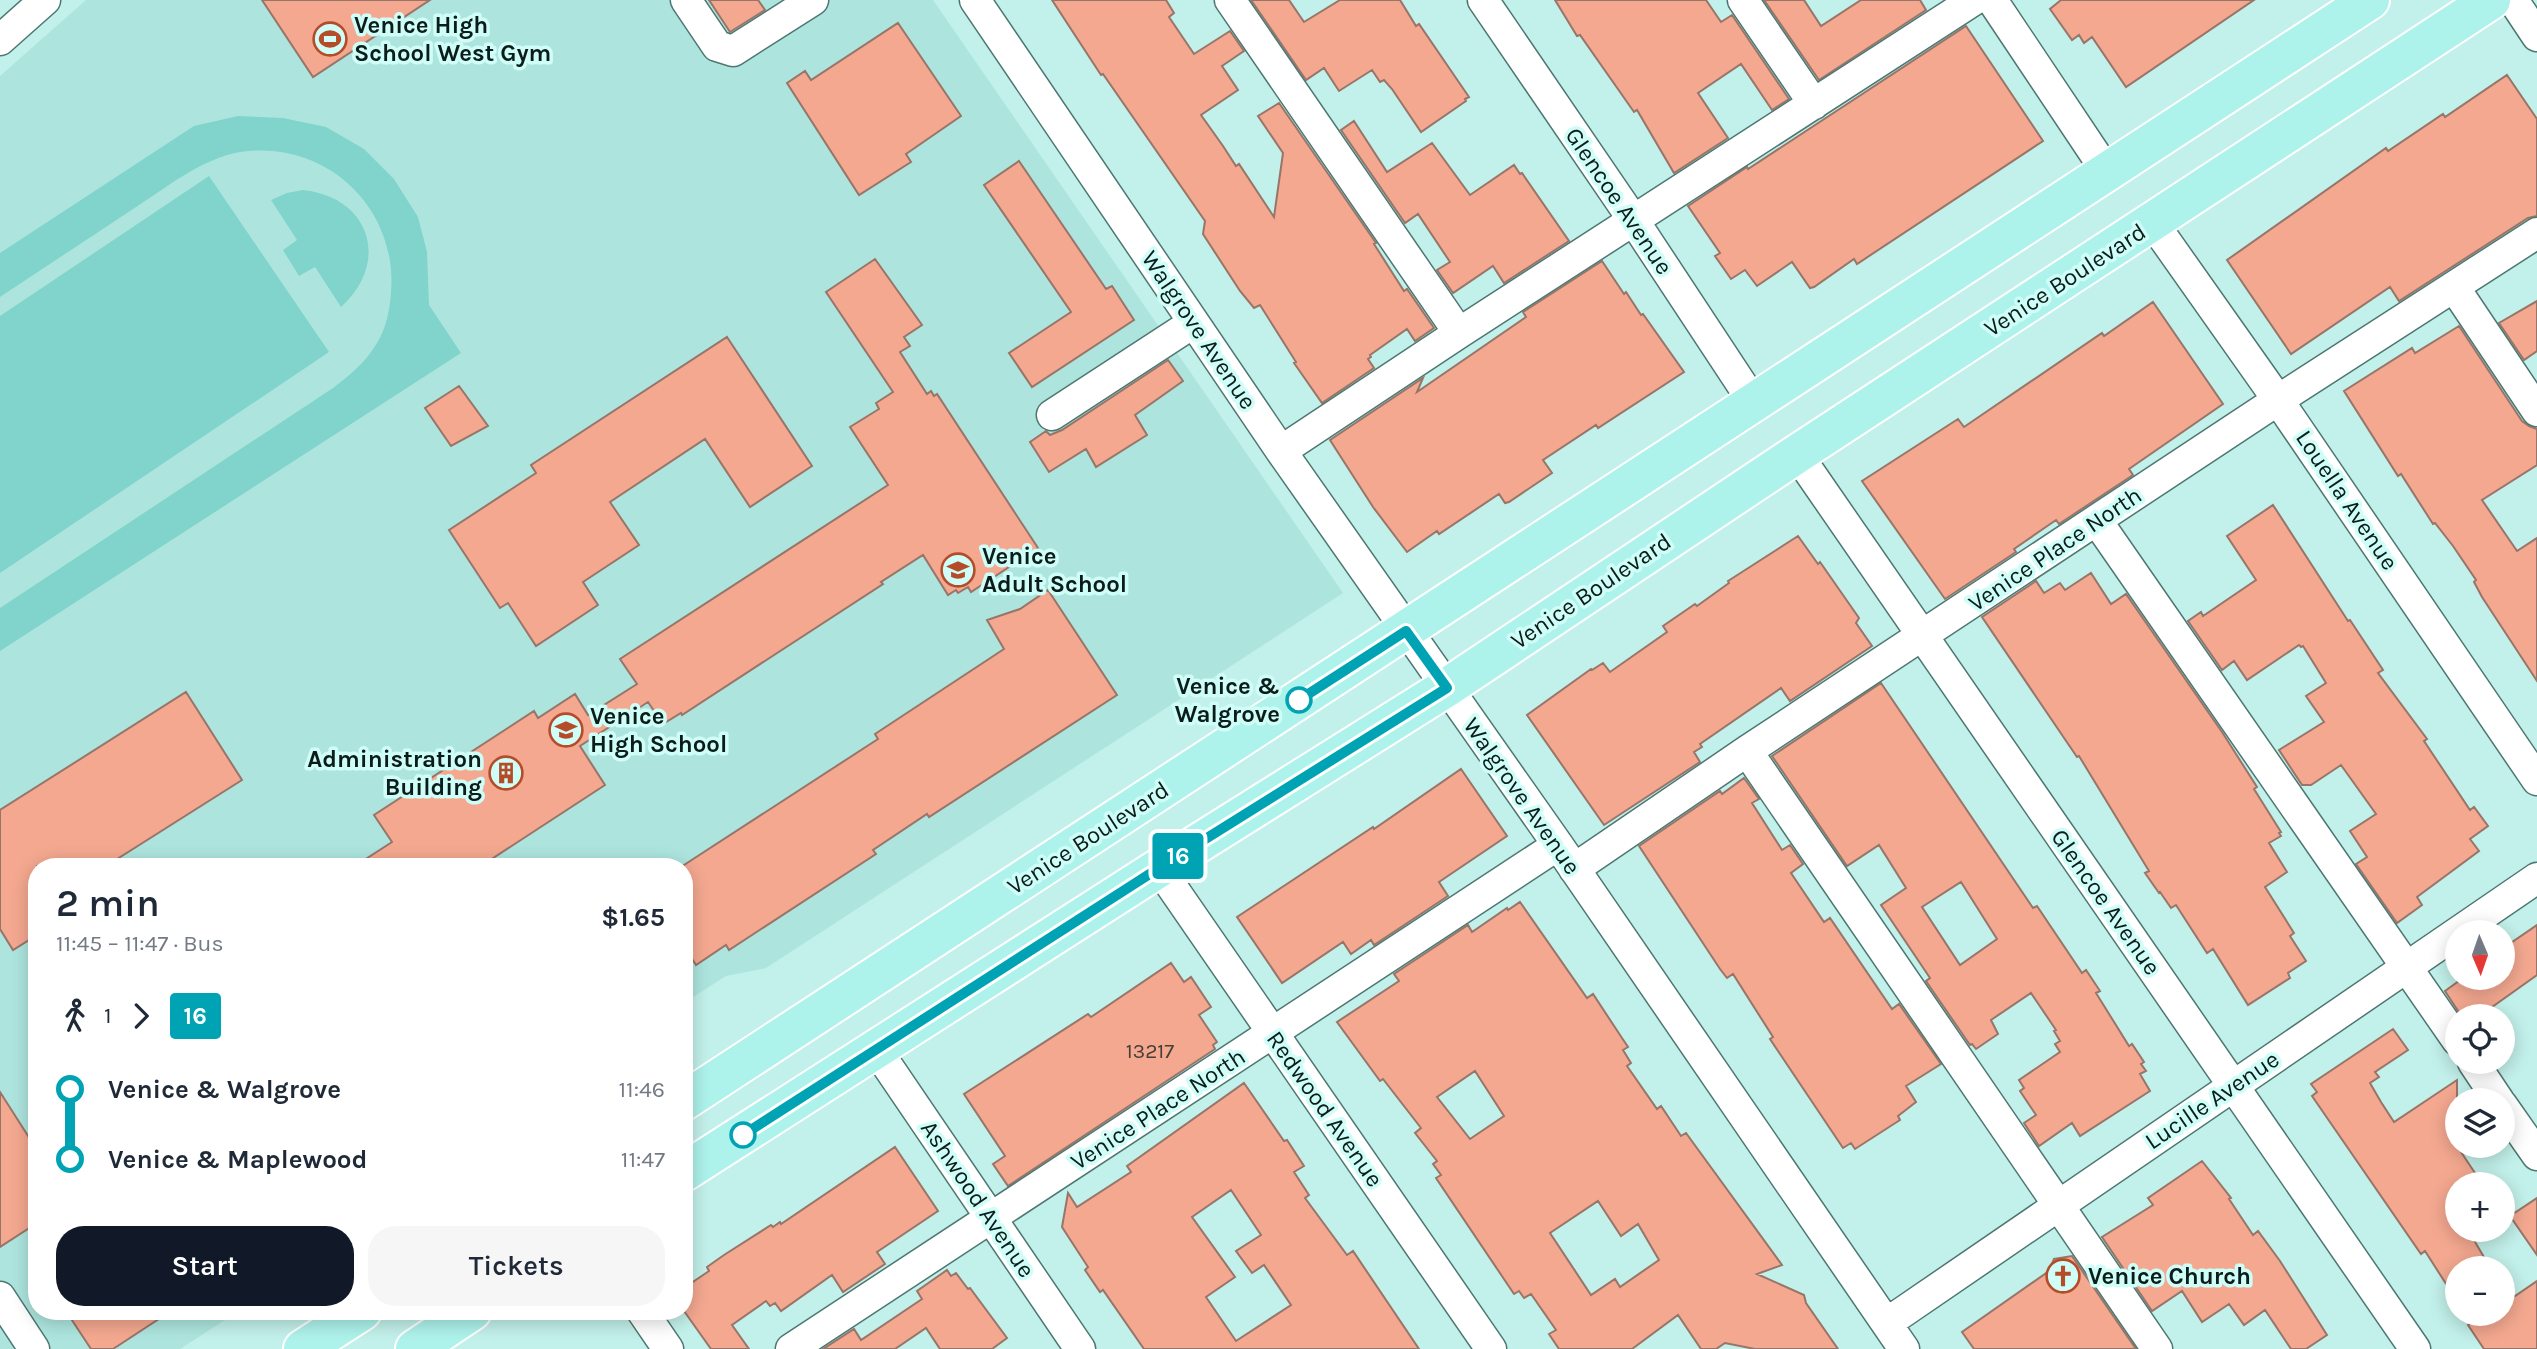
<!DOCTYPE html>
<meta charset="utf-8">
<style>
:root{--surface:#fff;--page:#f6f6f7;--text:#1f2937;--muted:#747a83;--accent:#111827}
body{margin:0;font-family:Karla,sans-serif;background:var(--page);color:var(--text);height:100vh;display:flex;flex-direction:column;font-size:26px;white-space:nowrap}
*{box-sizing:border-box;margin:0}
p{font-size:23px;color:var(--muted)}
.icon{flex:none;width:38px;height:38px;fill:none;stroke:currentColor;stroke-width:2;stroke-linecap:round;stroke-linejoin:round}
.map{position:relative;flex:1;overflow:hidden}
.drawer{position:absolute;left:28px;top:858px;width:665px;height:462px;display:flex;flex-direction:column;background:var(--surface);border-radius:28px;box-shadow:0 4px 18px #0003}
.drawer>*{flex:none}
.badge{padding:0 14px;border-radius:5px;font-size:24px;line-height:46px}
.needle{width:46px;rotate:178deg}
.controls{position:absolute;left:2445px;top:920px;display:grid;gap:14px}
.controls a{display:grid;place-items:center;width:70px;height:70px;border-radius:50%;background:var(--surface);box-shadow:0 4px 18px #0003;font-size:35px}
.map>.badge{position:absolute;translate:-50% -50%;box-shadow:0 0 0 4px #fff}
.legs{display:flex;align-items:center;gap:10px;height:77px;padding:0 28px;font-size:23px}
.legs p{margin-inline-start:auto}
.overview{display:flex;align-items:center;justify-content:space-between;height:119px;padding:0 28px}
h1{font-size:38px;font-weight:600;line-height:52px}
.button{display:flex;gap:14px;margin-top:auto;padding:14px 28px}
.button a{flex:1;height:80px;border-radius:28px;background:var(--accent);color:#fff;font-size:28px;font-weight:600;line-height:80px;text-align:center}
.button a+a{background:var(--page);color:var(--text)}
ul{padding:0 28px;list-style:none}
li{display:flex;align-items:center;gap:24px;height:70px;font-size:26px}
li i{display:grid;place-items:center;width:10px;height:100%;margin:0 9px;background:currentColor}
li i::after{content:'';width:18px;height:18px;margin:-9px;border:5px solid;border-radius:50%;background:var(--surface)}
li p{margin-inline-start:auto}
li:first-child i{background:linear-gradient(#0000 50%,currentColor 0)}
li:last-child i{background:linear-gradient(currentColor 50%,#0000 0)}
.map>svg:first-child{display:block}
</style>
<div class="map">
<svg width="2537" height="1349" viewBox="0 0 2537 1349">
<rect width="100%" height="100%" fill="#c2f0ea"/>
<path fill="#ade5de" d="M 86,0 L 933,0 L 1343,593 L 766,968 L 726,976 L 684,1003 L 684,866 L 37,866 L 37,1311 L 239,1311 L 180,1349 L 0,1349 L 0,76 Z"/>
<path fill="#80d4cb" d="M 238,116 L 283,118 L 326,127 L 364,149 L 394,179 L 418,217 L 427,252 L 429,305 L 461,353 L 0,651 L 0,608 L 333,388 C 350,375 366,362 377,343 C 386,329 390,309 391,292 C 398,207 325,139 240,152 C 201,159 166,188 133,209 C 89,238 44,268 0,297 L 0,253 L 194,126 Z
M 209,176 L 329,352 L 0,573 L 0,316 Z
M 303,190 C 370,197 391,262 341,307 L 315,267 L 299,276 L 283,250 L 297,240 L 271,200 L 287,193 Z"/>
<path fill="#f4a890" stroke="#987569" stroke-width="2" fill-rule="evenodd" d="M 262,0 L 430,0 L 313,77 Z
M 709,0 L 758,0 L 765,10 L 730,32 Z
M 1052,0 L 1166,0 L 1174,13 L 1169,17 L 1194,54 L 1230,31 L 1244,51 L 1222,66 L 1238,90 L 1201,115 L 1223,146 L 1236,166 L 1239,164 L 1274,217 L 1283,153 L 1258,116 L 1279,103 L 1376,243 L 1374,244 L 1404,291 L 1407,289 L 1434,328 L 1415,341 L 1407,329 L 1370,355 L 1371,357 L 1368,359 L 1374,368 L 1322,403 L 1294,363 L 1296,362 L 1260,305 L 1254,308 L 1240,291 L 1203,234 L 1205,221 L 1103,74 L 1101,75 Z
M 1251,0 L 1289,0 L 1304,22 L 1340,0 L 1400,0 L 1416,26 L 1419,24 L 1469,97 L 1465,99 L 1466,101 L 1421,132 L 1392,89 L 1384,80 L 1380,82 L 1372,70 L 1339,91 L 1324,68 L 1306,80 Z
M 1555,0 L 1706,0 L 1721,22 L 1732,15 L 1789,99 L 1772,110 L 1741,64 L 1698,93 L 1728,138 L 1674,173 L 1637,110 L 1634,112 L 1580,35 L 1577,36 Z
M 1764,0 L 1804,0 L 1821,26 L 1861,0 L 1920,0 L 1926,10 L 1819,80 Z
M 2061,0 L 2254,0 L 2126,87 L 2092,37 L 2084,43 L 2079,35 L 2072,40 L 2050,9 Z
M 898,23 L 961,116 L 906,154 L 911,162 L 859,195 L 787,83 L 805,71 L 811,80 Z
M 1966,26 L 2043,141 L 1857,264 L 1854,259 L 1814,287 L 1810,288 L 1792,262 L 1757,286 L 1745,270 L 1731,279 L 1715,256 L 1720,253 L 1688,206 L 1747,167 L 1748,169 Z
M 2507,75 L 2537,119 L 2537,216 L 2528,218 L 2399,301 L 2390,287 L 2291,354 L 2227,260 L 2386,148 L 2388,151 L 2443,114 L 2445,117 Z
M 1354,121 L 1387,172 L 1432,143 L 1470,195 L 1514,165 L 1520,174 L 1522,173 L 1569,241 L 1504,283 L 1493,266 L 1453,293 L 1437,270 L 1450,262 L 1418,214 L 1405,223 L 1341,130 Z
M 1019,161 L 1106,289 L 1112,286 L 1134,320 L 1032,387 L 1009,353 L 1071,312 L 984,185 Z
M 875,259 L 922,325 L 904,337 L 910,346 L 900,352 L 927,394 L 931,391 L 934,396 L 937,394 L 1038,548 L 971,592 L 968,587 L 958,593 L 956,590 L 948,595 L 923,555 L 881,582 L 883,584 L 682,715 L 681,713 L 663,724 L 648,702 L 580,746 L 605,785 L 481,866 L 355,866 L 392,842 L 374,815 L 534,711 L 538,718 L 575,694 L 588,715 L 637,684 L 620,659 L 888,485 L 850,427 L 879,409 L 876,403 L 893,392 L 826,292 Z
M 1602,261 L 1624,294 L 1626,292 L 1641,315 L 1643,314 L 1684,372 L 1598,428 L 1596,425 L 1543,460 L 1552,473 L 1509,502 L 1505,503 L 1499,494 L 1439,534 L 1437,531 L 1407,552 L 1373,507 L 1330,440 L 1423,378 L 1417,392 L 1526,317 L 1523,312 Z
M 2537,301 L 2537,351 L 2524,360 L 2499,323 Z
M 2153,302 L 2223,404 L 2129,469 L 2133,475 L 2059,524 L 2056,520 L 2014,549 L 2016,552 L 1945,599 L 1862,481 L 1958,419 L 1964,427 L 2102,333 L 2104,336 Z
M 2459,326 L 2522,421 L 2529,426 L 2537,429 L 2537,465 L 2482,500 L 2517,551 L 2537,538 L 2537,681 L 2482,597 L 2474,582 L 2476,580 L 2453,546 L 2435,523 L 2433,524 L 2401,474 L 2398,476 L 2344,391 L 2412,348 L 2415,353 Z
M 727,337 L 812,466 L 750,507 L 705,439 L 610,502 L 639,545 L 583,582 L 598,605 L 536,646 L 508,603 L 500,608 L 449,530 L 536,473 L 531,465 Z
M 1168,360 L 1183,381 L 1135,415 L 1147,435 L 1096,467 L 1086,449 L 1049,472 L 1030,442 L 1046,431 L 1050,435 L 1062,430 Z
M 459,386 L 488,426 L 451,446 L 425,408 Z
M 2273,505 L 2348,621 L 2350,620 L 2383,670 L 2378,673 L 2427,739 L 2424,741 L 2470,810 L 2474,807 L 2488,826 L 2470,839 L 2479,851 L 2417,897 L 2422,905 L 2397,923 L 2356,864 L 2367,857 L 2350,831 L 2376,814 L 2341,765 L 2311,785 L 2302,785 L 2279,750 L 2324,722 L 2306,696 L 2326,683 L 2303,646 L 2301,647 L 2299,645 L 2247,680 L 2234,661 L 2222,670 L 2188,621 L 2201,612 L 2203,616 L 2256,580 L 2227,536 Z
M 1798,536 L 1818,564 L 1820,562 L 1859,618 L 1856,623 L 1872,646 L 1790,701 L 1781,688 L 1700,744 L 1702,747 L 1694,752 L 1700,762 L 1604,825 L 1527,715 L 1591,669 L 1592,670 L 1603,663 L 1610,672 L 1667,632 L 1663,626 L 1695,604 L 1697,606 L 1729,583 L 1728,581 Z
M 2091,573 L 2111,604 L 2126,594 L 2222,732 L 2257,787 L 2254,789 L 2281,832 L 2279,833 L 2281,836 L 2269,843 L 2287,872 L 2265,887 L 2294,933 L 2290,936 L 2306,961 L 2288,973 L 2290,978 L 2248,1005 L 2213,949 L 2207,953 L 2176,905 L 2171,908 L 2160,892 L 2159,893 L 2145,873 L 2149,871 L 2079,756 L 2077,757 L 1982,617 L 2036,581 L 2044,593 L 2060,583 L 2065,590 Z
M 1048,590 L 1117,695 L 929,817 L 927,814 L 873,850 L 876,854 L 729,950 L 726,945 L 696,965 L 684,946 L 684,865 L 878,739 L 875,734 L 1004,649 L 987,620 L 1020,609 Z
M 1881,683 L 2033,908 L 2037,906 L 2082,973 L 2086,970 L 2100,991 L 2096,993 L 2129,1046 L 2132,1044 L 2144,1062 L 2141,1064 L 2146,1071 L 2140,1074 L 2150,1091 L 2080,1136 L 2072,1123 L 2039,1146 L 2024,1123 L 2036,1115 L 2020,1091 L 2024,1088 L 2019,1080 L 2060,1052 L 2055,1044 L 2060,1041 L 2054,1031 L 2056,1030 L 2031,993 L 1991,1020 L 1998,1034 L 1976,1049 L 1972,1044 L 1970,1045 L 1928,984 L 1926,981 L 1930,978 L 1881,905 L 1906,888 L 1879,845 L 1847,866 L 1772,756 ZM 1961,882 L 1997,939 L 1960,965 L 1922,907 Z
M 186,692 L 242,780 L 106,866 L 37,866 L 37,935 L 13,950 L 0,929 L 0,810 Z
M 1461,769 L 1507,836 L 1439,882 L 1448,896 L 1374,945 L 1371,940 L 1351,954 L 1343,942 L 1282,983 L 1237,917 L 1373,827 L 1374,829 Z
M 1744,778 L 1759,799 L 1752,803 L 1782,850 L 1790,845 L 1803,864 L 1791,873 L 1824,922 L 1830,918 L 1892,1009 L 1899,1004 L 1941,1064 L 1906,1086 L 1916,1102 L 1898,1116 L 1900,1120 L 1855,1149 L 1851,1143 L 1843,1148 L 1770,1039 L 1773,1037 L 1733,974 L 1727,978 L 1720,969 L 1639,846 L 1720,791 L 1722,794 Z
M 1520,902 L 1587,998 L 1593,994 L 1622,1038 L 1628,1047 L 1623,1050 L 1631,1063 L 1627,1066 L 1657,1109 L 1661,1106 L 1681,1136 L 1686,1133 L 1782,1265 L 1757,1274 L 1804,1295 L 1806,1303 L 1838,1349 L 1755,1349 L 1725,1343 L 1716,1349 L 1701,1349 L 1678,1315 L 1632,1349 L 1559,1349 L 1549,1334 L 1556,1330 L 1531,1294 L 1524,1298 L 1519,1291 L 1514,1294 L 1436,1178 L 1441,1175 L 1433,1164 L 1437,1161 L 1415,1133 L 1421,1128 L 1383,1079 L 1380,1081 L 1337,1022 L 1399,981 L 1394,974 L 1468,925 L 1472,932 L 1507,908 L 1508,910 ZM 1475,1071 L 1504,1116 L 1470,1139 L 1437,1097 ZM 1598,1201 L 1621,1236 L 1638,1224 L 1659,1260 L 1620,1287 L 1615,1279 L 1591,1295 L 1550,1233 Z
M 2537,925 L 2537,975 L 2478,1017 L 2462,1017 L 2445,991 L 2463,978 L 2502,978 L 2502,949 Z
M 1171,963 L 1184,982 L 1191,977 L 1211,1007 L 1199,1015 L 1217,1042 L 1213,1045 L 1215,1049 L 1008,1186 L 993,1164 L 1005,1156 L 964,1094 L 1088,1014 L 1091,1017 Z
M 2393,1029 L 2408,1050 L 2375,1072 L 2379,1077 L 2370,1083 L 2381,1102 L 2394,1122 L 2457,1080 L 2457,1146 L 2483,1185 L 2457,1185 L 2457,1230 L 2468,1230 L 2491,1269 L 2457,1269 L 2457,1301 L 2425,1251 L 2421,1254 L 2312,1096 L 2317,1092 L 2311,1084 Z
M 1244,1083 L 1284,1141 L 1287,1140 L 1304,1166 L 1294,1172 L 1309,1195 L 1305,1198 L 1347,1255 L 1353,1251 L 1419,1349 L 1144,1349 L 1103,1290 L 1100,1292 L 1085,1270 L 1088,1267 L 1062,1227 L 1068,1193 L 1077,1207 L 1131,1172 L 1127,1166 ZM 1231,1190 L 1261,1235 L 1236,1251 L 1252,1273 L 1264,1265 L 1291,1305 L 1236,1341 L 1206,1297 L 1235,1277 L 1192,1217 Z
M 0,1092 L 37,1150 L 37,1223 L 0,1247 Z
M 895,1147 L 938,1211 L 877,1252 L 885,1264 L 843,1292 L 832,1275 L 781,1311 L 775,1303 L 770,1306 L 766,1301 L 732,1325 L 749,1349 L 711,1349 L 684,1311 L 684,1288 L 709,1271 L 707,1267 L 724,1255 L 771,1225 L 773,1227 L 780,1222 L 781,1224 Z
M 2202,1161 L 2231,1198 L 2229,1199 L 2253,1235 L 2258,1231 L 2280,1261 L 2327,1335 L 2306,1349 L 2291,1349 L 2265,1310 L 2244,1325 L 2229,1304 L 2202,1322 L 2182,1291 L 2152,1311 L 2102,1237 L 2153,1205 L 2148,1198 Z
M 2537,1198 L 2537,1255 L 2510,1216 Z
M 2072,1256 L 2136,1349 L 1974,1349 L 1962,1332 L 2049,1271 L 2054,1259 Z
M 947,1270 L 951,1276 L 956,1273 L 968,1289 L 970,1288 L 1007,1338 L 992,1349 L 940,1349 L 926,1328 L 895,1349 L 823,1349 L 854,1329 L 861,1340 L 922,1299 L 917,1291 Z
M 2537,1281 L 2537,1349 L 2484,1349 L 2468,1325 L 2471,1323 L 2466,1314 L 2502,1314 L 2502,1305 Z
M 66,1311 L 171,1311 L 113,1349 L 91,1349 Z"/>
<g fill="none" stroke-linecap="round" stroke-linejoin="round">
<defs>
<path id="minor" d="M 686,0 L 717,46 L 733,51 L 813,0
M 975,0 L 1281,451 L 1558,845 L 1904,1349
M 1230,0 L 1459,333
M 1483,0 L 1634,221 L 1754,403
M 1743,0 L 1814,104
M 1992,0 L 2107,172
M 2513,0 L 2537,36
M 0,40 L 45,0
M 2153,223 L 2278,400 L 2537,780
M 2454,287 L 2537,411
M 1052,415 L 1193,323
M 1281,451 L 1459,333 L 1974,0
M 1797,454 L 2415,1349
M 2097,521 L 2457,1040
M 1747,751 L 2157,1349
M 1159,868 L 1491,1349
M 1574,869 L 1747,751 L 2278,400 L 2537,233
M 876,1049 L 1080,1349
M 2473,1062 L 2499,1101
M 2502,1105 L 2537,1155
M 0,1297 L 34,1349
M 642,1311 L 668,1349
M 1887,1323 L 2537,878
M 791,1349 L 1558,845"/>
<path id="major" d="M 684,1101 L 2370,0
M 684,1172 L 1159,868 L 1446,688 L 1797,454 L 2491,0
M 303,1349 L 362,1311
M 415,1349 L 472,1311"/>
</defs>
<use href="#minor" stroke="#4d7772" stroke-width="33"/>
<use href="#major" stroke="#fff" stroke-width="42"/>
<use href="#minor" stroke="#fff" stroke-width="30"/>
<use href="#major" stroke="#adf2eb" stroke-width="38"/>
</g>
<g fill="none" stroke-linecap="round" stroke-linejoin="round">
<defs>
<path id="line-1" d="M 743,1135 L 1159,868 L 1447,688 L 1406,631 L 1299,700"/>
</defs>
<use href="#line-1" stroke="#fff" stroke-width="16"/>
<use href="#line-1" stroke="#00a3b4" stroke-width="10"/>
</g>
<defs>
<symbol id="stadium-ring" viewBox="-11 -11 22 22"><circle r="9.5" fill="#cffdf7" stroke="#b44c29" stroke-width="1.5"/><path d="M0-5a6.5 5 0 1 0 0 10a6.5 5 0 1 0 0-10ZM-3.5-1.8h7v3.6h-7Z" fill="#b44c29"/></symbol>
<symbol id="school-ring" viewBox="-11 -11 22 22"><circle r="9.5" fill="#cffdf7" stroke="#b44c29" stroke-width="1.5"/><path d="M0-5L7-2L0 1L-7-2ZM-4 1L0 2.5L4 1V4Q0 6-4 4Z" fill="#b44c29"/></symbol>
<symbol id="building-ring" viewBox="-11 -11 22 22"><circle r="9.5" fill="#cffdf7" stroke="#b44c29" stroke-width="1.5"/><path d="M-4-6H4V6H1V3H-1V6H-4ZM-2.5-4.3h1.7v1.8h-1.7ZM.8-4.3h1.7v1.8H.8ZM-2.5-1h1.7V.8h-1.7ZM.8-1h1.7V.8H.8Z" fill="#b44c29"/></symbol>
<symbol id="church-ring" viewBox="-11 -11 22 22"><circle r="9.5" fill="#cffdf7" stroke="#b44c29" stroke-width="1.5"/><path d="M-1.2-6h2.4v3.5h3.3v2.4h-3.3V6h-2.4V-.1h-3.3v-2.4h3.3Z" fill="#b44c29"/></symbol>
</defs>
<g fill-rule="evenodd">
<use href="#stadium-ring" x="311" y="20" width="38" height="38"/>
<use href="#school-ring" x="939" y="551" width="38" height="38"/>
<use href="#school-ring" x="547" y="711" width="38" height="38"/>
<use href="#building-ring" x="487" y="754" width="38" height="38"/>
<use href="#church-ring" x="2044" y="1257" width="38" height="38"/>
</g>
<g fill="#fff" stroke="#00a3b4" stroke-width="3.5">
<circle cx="1299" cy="700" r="12"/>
<circle cx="743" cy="1135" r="12"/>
</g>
<g text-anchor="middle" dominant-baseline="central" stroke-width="7" stroke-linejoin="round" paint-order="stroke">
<g font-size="21" fill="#453f38">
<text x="1150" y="1051">13217</text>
</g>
<g font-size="24" font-weight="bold" fill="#0b1c1a" stroke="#cffdf7" text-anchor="start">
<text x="354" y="25">Venice High<tspan x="354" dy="28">School West Gym</tspan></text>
<text x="982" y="556">Venice<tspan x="982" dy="28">Adult School</tspan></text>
<text x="590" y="716">Venice<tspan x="590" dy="28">High School</tspan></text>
<text x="482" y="759" text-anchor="end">Administration<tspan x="482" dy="28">Building</tspan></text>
<text x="2088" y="1276">Venice Church</text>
</g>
<g font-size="24" fill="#0b1c1a" stroke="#cffdf7">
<text transform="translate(1619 201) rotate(56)">Glencoe Avenue</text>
<text transform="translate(2065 280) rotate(-33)">Venice Boulevard</text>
<text transform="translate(1199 330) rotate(56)">Walgrove Avenue</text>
<text transform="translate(2347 500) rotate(56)">Louella Avenue</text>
<text transform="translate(2055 549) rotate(-34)">Venice Place North</text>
<text transform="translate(1591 591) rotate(-34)">Venice Boulevard</text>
<text transform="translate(1522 796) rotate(55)">Walgrove Avenue</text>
<text transform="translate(1088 838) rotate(-33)">Venice Boulevard</text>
<text transform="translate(2106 902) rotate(55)">Glencoe Avenue</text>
<text transform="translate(2212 1100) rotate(-34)">Lucille Avenue</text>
<text transform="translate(1158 1109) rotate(-33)">Venice Place North</text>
<text transform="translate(1325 1109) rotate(55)">Redwood Avenue</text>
<text transform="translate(978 1199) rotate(56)">Ashwood Avenue</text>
</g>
<g font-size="24" font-weight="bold" fill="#0b1c1a" stroke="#cffdf7" text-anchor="end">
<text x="1280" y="686">Venice &amp;<tspan x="1280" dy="28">Walgrove</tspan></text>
</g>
</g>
</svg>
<div class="controls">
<a><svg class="needle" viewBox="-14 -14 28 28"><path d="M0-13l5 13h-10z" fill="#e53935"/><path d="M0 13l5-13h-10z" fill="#747a83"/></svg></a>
<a><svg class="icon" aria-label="locate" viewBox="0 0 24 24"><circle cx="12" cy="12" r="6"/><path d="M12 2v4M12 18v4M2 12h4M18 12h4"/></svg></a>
<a><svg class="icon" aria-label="layers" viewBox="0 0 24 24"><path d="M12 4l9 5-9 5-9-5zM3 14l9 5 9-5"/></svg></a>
<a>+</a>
<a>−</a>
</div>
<b class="badge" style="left:1178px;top:856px;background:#00a3b4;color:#fff">16</b>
<section class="drawer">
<div class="overview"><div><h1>2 min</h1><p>11:45 – 11:47 · Bus</p></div><b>$1.65</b></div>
<div class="legs"><svg class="icon" aria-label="walk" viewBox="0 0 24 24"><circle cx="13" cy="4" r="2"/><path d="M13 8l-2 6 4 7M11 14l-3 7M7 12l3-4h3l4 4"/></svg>1<svg class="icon" aria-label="forward" viewBox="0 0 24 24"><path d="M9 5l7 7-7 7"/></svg><b class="badge" style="background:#00a3b4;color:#fff">16</b></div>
<ul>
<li><i style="color:#00a3b4"></i><b>Venice &amp; Walgrove</b><p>11:46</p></li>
<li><i style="color:#00a3b4"></i><b>Venice &amp; Maplewood</b><p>11:47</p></li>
</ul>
<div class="button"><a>Start</a><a>Tickets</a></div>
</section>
</div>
